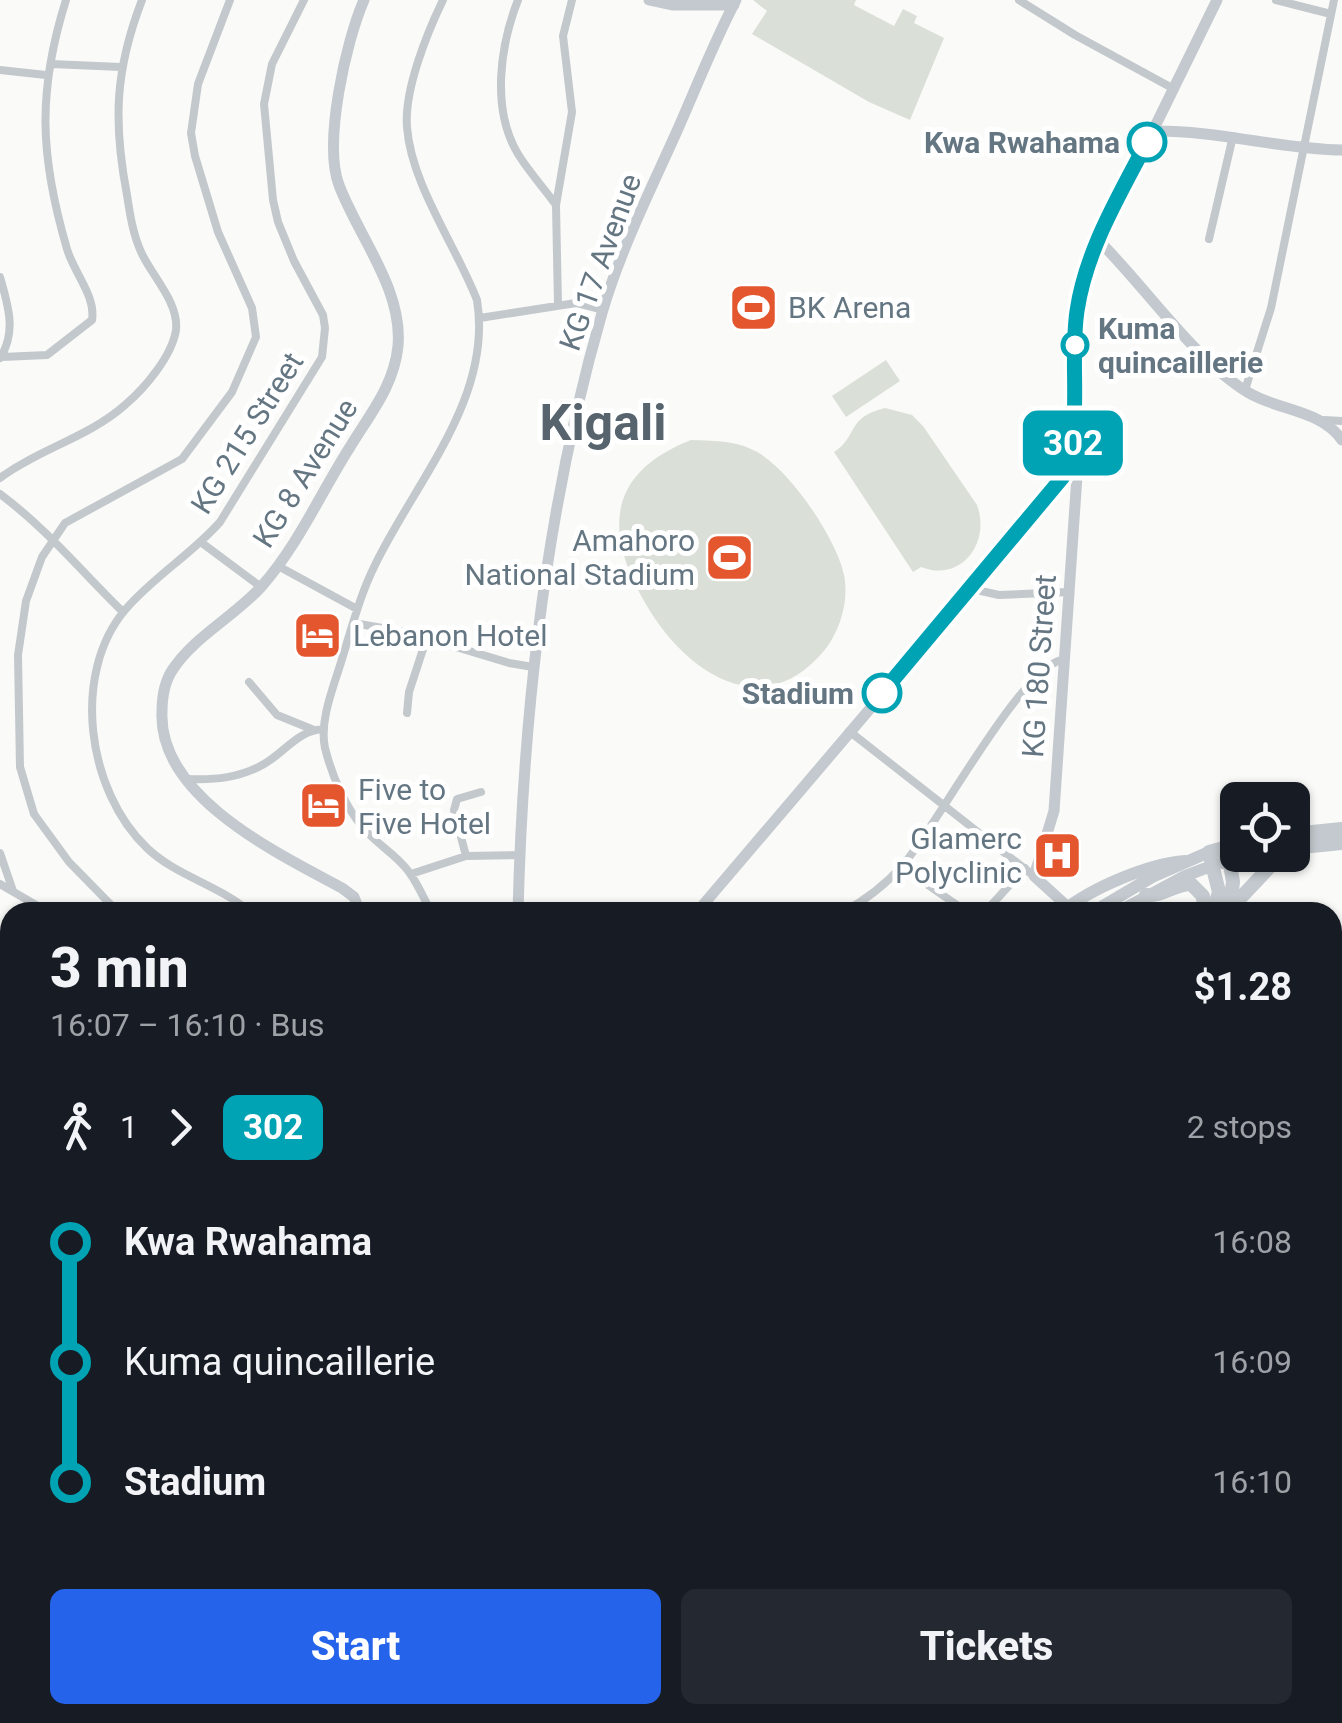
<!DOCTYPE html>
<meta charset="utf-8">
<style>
:root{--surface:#171b24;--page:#242831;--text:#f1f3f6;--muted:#9ea1a6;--accent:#2563eb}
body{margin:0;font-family:Roboto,sans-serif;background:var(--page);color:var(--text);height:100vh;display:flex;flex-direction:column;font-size:38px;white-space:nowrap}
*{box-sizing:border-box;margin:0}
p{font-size:32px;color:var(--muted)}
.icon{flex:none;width:55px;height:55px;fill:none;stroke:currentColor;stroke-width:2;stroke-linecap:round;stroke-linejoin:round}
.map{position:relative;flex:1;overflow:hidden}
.side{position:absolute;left:0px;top:902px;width:1342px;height:822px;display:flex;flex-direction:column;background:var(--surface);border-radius:30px 30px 0 0;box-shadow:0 2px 8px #0004}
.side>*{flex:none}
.badge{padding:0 20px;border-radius:15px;font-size:35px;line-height:65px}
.tools{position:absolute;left:1220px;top:782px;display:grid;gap:20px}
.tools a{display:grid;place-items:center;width:90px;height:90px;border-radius:15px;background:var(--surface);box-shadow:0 2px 8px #0004;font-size:50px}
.map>.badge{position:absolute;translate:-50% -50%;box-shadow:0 0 0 5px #fff}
.legs{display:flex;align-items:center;gap:15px;height:110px;padding:0 50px;font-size:32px}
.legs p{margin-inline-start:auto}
.summary{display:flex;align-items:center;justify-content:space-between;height:170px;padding:0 50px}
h1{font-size:55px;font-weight:800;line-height:75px}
.cta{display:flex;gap:20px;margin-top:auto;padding:20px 50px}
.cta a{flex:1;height:115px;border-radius:15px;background:var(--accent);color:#fff;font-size:40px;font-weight:800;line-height:115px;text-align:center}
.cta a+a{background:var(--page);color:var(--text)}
ul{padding:0 50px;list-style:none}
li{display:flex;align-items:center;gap:35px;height:120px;font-size:38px}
li i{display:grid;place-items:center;width:15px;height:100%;margin:0 12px;background:currentColor}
li i::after{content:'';width:25px;height:25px;margin:-12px;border:8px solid;border-radius:50%;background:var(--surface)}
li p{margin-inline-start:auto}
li:first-child i{background:linear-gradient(#0000 50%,currentColor 0)}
li:last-child i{background:linear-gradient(currentColor 50%,#0000 0)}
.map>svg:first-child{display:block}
</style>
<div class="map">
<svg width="1342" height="1723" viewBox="0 0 1342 1723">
<rect width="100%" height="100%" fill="#fafaf8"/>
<path fill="#dadfd7" d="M 753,0 L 856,0 L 854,5 L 894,26 L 903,9 L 917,16 L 914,23 L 944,38 L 910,120 L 869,102 L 752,34 L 767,11 Z
M 886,360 L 900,381 L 846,417 L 832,396 Z
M 885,408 L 912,415 L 923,426 L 977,505 C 991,543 961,583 921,567 L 913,572 L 834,452 C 859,436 845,418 885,408 Z
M 691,440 C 712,441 732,440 751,449 C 786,463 837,539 844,575 C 849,600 841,627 827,647 C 767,724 691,677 650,611 C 605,538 602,475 691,440 Z"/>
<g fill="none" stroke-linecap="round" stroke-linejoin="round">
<path stroke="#c3c8cc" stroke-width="8" d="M 518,0 C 500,46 491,109 518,154 C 529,172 544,188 556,205
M 1019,0 L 1075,35 L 1174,89
M 1276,0 L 1331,14
M 51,64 L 121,67
M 0,70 L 46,75
M 1209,239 L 1233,136
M 0,277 C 8,305 17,332 0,358
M 558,305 L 556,205 L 572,112 L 563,36 L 572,0
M 480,318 L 576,303 L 603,310
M 2,357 L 47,355 L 92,320 C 96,296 74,273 67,249 C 40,157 37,92 66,0
M 1245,390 L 1271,308 L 1334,0
M 1324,420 L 1342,421
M 0,478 C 39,449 89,437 125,405 C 145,388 172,356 176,330 C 179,303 153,277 142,254 C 133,235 130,215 127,195 C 113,122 115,70 142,0
M 0,494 C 46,528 82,572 123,612
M 202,543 L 261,587
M 278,566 L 357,609
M 972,589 L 999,595 L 1069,592
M 353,623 L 406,632 L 509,663 L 533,667
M 249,682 L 277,715 L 314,730
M 407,713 L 409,692 L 427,637
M 849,731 L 1034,876
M 188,779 C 215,780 240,778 264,764 C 285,752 298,730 324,729
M 0,853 L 13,891
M 466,856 L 454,810 L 457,799 L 481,792
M 902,867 L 967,912
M 411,874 L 466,856 L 520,855
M 0,884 L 48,912
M 118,912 L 69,862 L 34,814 L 20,767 L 18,655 L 26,601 L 42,557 L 65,523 L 182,459 L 232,392 L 256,337 L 252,308 L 218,232 L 195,156 L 191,133 L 198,84 L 230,0
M 250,912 C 219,885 176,876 147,848 C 87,791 71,674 125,610 C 153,577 192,554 220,522 L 322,357 L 325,328 L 323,315 L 294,261 L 278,222 L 273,200 L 264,104 L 272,64 L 304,0
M 431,912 C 424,899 418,884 409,872 C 397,855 378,845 365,830 C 346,809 332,776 325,748 C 319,720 334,686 342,659 C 352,627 360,595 375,565 C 415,482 493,398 477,300 C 456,246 411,184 407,127 C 404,90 427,33 443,0
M 843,912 C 866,900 886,884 903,865 C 937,826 1021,667 1062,660
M 985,912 L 1025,868
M 1335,937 L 1342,935
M 0,965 L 10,963
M 1332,978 L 1342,984
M 1332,1027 L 1342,1031
M 0,1065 L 10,1065
M 0,1220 L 10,1221
M 1332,1286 L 1342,1275
M 0,1302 L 10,1303
M 1332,1393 L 1342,1379
M 1332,1403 L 1342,1412
M 0,1476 L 10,1478
M 1332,1503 L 1342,1492
M 0,1535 L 10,1538
M 1332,1617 L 1342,1612
M 96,1715 L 104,1723
M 672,1715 L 684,1723
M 1128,1715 L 1135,1723
M 248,1723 L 251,1715
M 359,1723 L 365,1715
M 466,1723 L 472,1715
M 753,1723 L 757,1715
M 812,1723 L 816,1715
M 892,1723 L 896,1715
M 1017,1723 L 1024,1715
M 1093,1723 L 1101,1715
M 1209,1723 L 1215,1715"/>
<path stroke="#c3c9ce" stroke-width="11" d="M 649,0 L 672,5 L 734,5
M 1153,131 C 1217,130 1278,149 1342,150
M 1098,240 C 1144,285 1195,361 1249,393 C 1280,411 1321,410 1342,440
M 1068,907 L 1034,876 L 1054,811 L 1077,476 L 1070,457
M 360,912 L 354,897 L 342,888 C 279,854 158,797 162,712 C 162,697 164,682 173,669 C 195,636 235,616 261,587 C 299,544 320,494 350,447 C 370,414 394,386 398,346 C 403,289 358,236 339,185 C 323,143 346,41 364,0
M 518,912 C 523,712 546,507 602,313 C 620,251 650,191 677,131 C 696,88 714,42 736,0
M 697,912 L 972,589 L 1062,478 L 1073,443 L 1076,317 L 1088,263 L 1217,0
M 1332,1125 L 1342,1085
M 0,1146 L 10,1146
M 0,1620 L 10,1625
M 45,1723 L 45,1715
M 167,1723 L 170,1715"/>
<path stroke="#c3c9ce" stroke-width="12" d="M 1062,912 C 1091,888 1148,864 1185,861
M 1093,912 L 1152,877 L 1209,852
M 1118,912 L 1185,876 L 1214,865
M 0,1394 L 10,1396
M 0,1408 L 10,1410"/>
<path stroke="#c3c9ce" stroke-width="14" d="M 1292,834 L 1342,829
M 1227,846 L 1233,882 L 1229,912
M 1292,848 L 1342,843
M 1223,862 L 1257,855
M 1146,895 C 1161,897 1175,884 1191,884 L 1203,896 L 1204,912
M 1230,909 L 1281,855
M 1213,912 L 1219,892 L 1209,852 L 1238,844
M 561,1723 L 565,1715
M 578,1723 L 582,1715"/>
</g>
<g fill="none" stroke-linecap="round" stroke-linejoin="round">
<defs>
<path id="line-1" d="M 882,693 L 1062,478 C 1084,427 1069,366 1077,311 C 1086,250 1119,196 1147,142"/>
</defs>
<use href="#line-1" stroke="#fff" stroke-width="22"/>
<use href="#line-1" stroke="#00a3b4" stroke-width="15"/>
</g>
<defs>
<symbol id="stadium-square" viewBox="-11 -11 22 22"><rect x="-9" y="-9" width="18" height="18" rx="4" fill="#e4572e" stroke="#fff"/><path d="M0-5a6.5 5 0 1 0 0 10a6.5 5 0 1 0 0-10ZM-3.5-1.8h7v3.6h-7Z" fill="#fff"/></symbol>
<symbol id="hotel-square" viewBox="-11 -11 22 22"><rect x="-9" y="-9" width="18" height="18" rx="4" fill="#e4572e" stroke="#fff"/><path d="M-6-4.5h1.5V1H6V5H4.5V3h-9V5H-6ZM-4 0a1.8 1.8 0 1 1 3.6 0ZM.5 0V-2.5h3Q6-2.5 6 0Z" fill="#fff"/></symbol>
<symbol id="hospital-square" viewBox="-11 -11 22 22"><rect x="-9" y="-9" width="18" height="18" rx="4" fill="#e4572e" stroke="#fff"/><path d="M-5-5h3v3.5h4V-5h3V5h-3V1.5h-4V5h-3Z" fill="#fff"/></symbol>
</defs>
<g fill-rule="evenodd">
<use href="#stadium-square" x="726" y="280" width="55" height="55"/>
<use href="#stadium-square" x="702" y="530" width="55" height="55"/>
<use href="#hotel-square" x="290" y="608" width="55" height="55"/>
<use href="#hotel-square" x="296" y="778" width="55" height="55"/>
<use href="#hospital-square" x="1030" y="828" width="55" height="55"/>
</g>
<g fill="#fff" stroke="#00a3b4" stroke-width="5">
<circle cx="1147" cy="142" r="18"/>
<circle cx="1075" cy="345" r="12"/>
<circle cx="882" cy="693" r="18"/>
</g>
<g text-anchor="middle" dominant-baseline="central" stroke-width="10" stroke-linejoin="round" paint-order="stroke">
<g font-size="30" font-weight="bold" fill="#657683" stroke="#fff" text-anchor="end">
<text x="1120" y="142">Kwa Rwahama</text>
<text x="1098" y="328" text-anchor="start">Kuma<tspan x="1098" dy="34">quincaillerie</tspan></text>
<text x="854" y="693">Stadium</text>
</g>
<g font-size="30" fill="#657683" stroke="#fff">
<text transform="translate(600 262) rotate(-70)">KG 17 Avenue</text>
<text transform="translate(247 433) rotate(-58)">KG 215 Street</text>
<text transform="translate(305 473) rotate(-58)">KG 8 Avenue</text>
<text transform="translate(1039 666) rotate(-86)">KG 180 Street</text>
</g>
<g font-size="30" fill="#657683" stroke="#fff" text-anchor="start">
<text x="788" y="307">BK Arena</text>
<text x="695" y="540" text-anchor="end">Amahoro<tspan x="695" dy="34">National Stadium</tspan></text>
<text x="353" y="635">Lebanon Hotel</text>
<text x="358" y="789">Five to<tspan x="358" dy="34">Five Hotel</tspan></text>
<text x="1022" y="838" text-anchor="end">Glamerc<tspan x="1022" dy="34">Polyclinic</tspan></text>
</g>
<g font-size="50" font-weight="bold" fill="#57646e" stroke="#fff">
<text x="603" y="423">Kigali</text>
</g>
</g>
</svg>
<div class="tools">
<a><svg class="icon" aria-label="locate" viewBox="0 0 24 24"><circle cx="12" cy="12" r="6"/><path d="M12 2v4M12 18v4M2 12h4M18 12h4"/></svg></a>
</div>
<b class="badge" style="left:1073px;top:443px;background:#00a3b4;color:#fff">302</b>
<section class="side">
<div class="summary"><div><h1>3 min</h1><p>16:07 – 16:10 · Bus</p></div><b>$1.28</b></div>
<div class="legs"><svg class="icon" aria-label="walk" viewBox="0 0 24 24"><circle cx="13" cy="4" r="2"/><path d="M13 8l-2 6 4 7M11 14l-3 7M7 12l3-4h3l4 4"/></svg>1<svg class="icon" aria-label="forward" viewBox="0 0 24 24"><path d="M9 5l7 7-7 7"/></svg><b class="badge" style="background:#00a3b4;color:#fff">302</b><p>2 stops</p></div>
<ul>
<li><i style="color:#00a3b4"></i><b>Kwa Rwahama</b><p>16:08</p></li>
<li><i style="color:#00a3b4"></i><span>Kuma quincaillerie</span><p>16:09</p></li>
<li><i style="color:#00a3b4"></i><b>Stadium</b><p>16:10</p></li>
</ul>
<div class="cta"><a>Start</a><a>Tickets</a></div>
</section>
</div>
